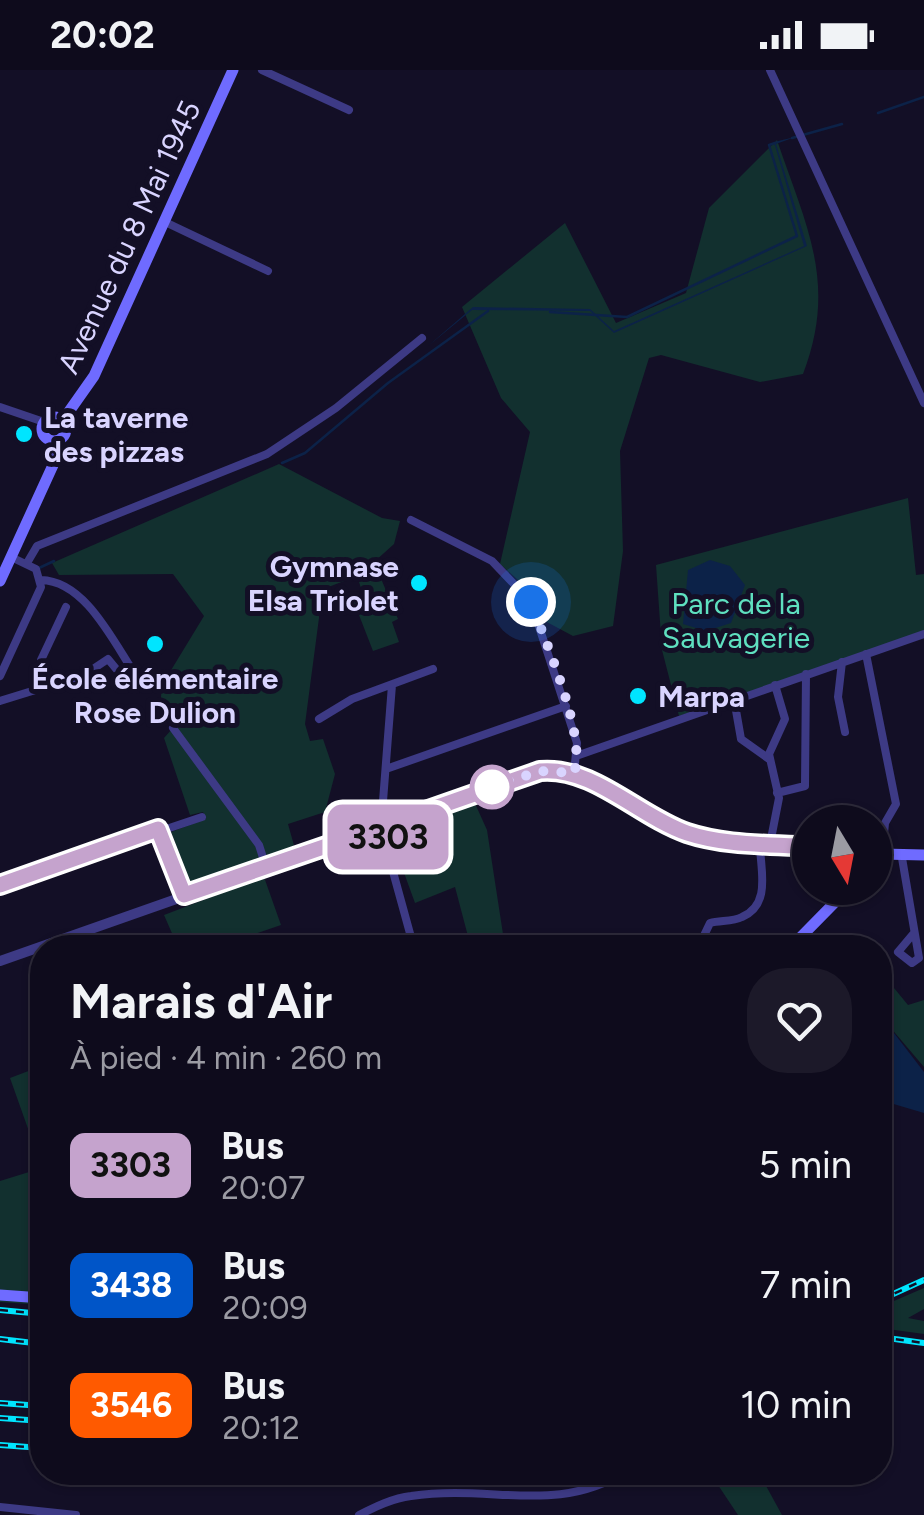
<!DOCTYPE html>
<html lang="fr">
<meta charset="utf-8">
<style>
:root{--surface:#0e0b1c;--page:#1c1929;--text:#f1f3f6;--muted:#9b9ba3;--line:#2e2b3b}
body{margin:0;font-family:Figtree,sans-serif;background:var(--page);color:var(--text);height:100vh;display:flex;flex-direction:column;font-size:38px;white-space:nowrap}
*{box-sizing:border-box;margin:0}
p{font-size:32px;color:var(--muted)}
.icon{flex:none;width:55px;height:55px;fill:none;stroke:currentColor;stroke-width:2;stroke-linecap:round;stroke-linejoin:round}
.map{position:relative;flex:1;overflow:hidden}
.sheet{position:absolute;left:30px;top:865px;width:862px;height:550px;display:flex;flex-direction:column;background:var(--surface);border-radius:40px;box-shadow:0 2px 8px #0004,0 0 0 2px var(--line)}
.sheet>*{flex:none}
.badge{padding:0 20px;border-radius:15px;font-size:35px;line-height:65px}
.needle{width:65px;rotate:170deg}
.controls{position:absolute;left:792px;top:735px;display:grid;gap:20px}
.controls a{display:grid;place-items:center;width:100px;height:100px;border-radius:50%;background:var(--surface);box-shadow:0 2px 8px #0004,0 0 0 2px var(--line);font-size:50px}
.you{position:absolute;width:50px;height:50px;margin:-25px;border:8px solid #fff;border-radius:50%;background:#1a73e8;box-shadow:0 0 0 15px #1a73e833}
.map>.badge{position:absolute;translate:-50% -50%;box-shadow:0 0 0 5px #fff}
.round{display:grid;place-items:center;flex:none;width:105px;height:105px;border-radius:40px;background:var(--page)}
.overview{display:flex;align-items:center;justify-content:space-between;height:170px;padding:0 40px}
h1{font-size:48px;font-weight:700;line-height:75px}
ul{padding:0;list-style:none}
li{display:flex;align-items:center;gap:30px;height:120px;padding:0 40px}
li div{flex:1}
li b{display:block;font-size:38px}
li em{font-style:normal}
li .badge{min-width:110px;font-weight:700;text-align:center}
.status{display:flex;justify-content:space-between;align-items:center;height:70px;padding:0 50px;background:var(--surface);direction:ltr}
.status svg{height:28px;fill:currentColor}
.map>svg:first-child{display:block}
</style>
<div class="status"><b>20:02</b><svg viewBox="0 0 49 12"><path d="M0 12V9h3v3zM5 12V6h3v6zM10 12V3h3v9zM15 12V0h3v12zM26 1h20v11H26zM47 4h2v5h-2z"/></svg></div>
<div class="map">
<svg width="924" height="1445" viewBox="0 0 924 1445">
<rect width="100%" height="100%" fill="#130f26"/>
<path fill="#12302f" d="M 777,70 C 806,156 838,213 803,304 L 760,312 L 661,285 L 649,288 L 620,381 L 623,481 L 613,556 L 573,566 L 543,550 L 527,518 L 500,494 L 530,362 L 501,328 L 462,237 L 565,153 L 616,253 L 686,223 L 709,138 Z
M 279,394 L 382,448 L 400,451 L 394,474 L 374,492 L 398,549 L 392,552 L 399,572 L 373,581 L 352,527 L 363,524 L 357,506 L 318,521 L 319,548 L 305,654 L 310,671 L 323,669 L 335,704 L 325,742 L 288,754 L 295,779 L 191,815 L 171,762 L 206,749 L 203,742 L 190,745 L 164,668 L 180,650 L 160,639 L 162,615 L 204,546 L 173,504 L 59,505 L 52,493 Z
M 908,428 L 916,505 L 924,504 L 924,562 L 679,646 L 662,580 L 656,495 Z
M 473,729 L 487,760 L 505,877 L 480,877 L 469,870 L 455,817 L 415,833 L 395,778 L 406,755 Z
M 264,807 L 281,855 L 216,877 L 178,877 L 164,845 Z
M 880,901 L 908,935 L 924,930 L 924,997 L 884,950 L 891,945 L 880,932 Z
M 39,997 L 42,1005 L 42,1235 L 0,1232 L 0,1111 L 42,1098 L 10,1008 Z
M 924,1218 L 924,1239 L 908,1248 L 924,1251 L 924,1264 L 880,1258 L 880,1237 Z
M 710,1403 L 759,1403 L 782,1445 L 738,1445 Z"/>
<path fill="#0c2248" d="M 795,67 L 776,74 L 807,176 L 614,263 L 590,241 L 472,240 L 428,276 L 473,237 L 590,239 L 614,261 L 804,176 L 774,72 Z
M 710,490 L 730,496 L 745,515 L 731,553 L 706,561 L 683,554 L 688,500 Z
M 880,932 L 891,945 L 884,950 L 924,1002 L 924,1043 L 880,1030 Z"/>
<g fill="none" stroke-linecap="round" stroke-linejoin="round">
<path stroke="#0c2248" stroke-width="2.5" d="M 878,43 L 924,27
M 792,68 L 842,54
M 550,242 L 627,247 L 797,166 L 769,75 L 775,73
M 282,393 L 305,383 L 388,313 L 488,241
M 39,498 L 54,491"/>
<path stroke="#3d3a85" stroke-width="8" d="M 262,0 L 349,40
M 770,0 L 924,333
M 165,152 L 268,201
M 0,337 L 44,352
M 411,450 L 492,491 L 531,532 L 577,673 L 574,703
M 27,493 L 37,476 L 267,384 L 336,338 L 422,268
M 41,510 C 87,511 115,576 139,610
M 866,584 L 896,734 L 885,753 L 882,784
M 842,592 L 838,627 L 845,662
M 0,606 L 41,517 L 36,499 L 11,487
M 48,616 L 41,590 L 66,537
M 734,629 L 741,669 L 769,689
M 0,631 L 84,605 L 108,589 L 122,606
M 319,649 L 352,629 L 433,599
M 173,658 L 259,775 L 266,797
M 579,685 L 924,564
M 386,699 L 566,636
M 777,723 L 805,716 L 806,604
M 382,744 L 392,615
M 158,759 L 183,825
M 384,769 L 414,878
M 770,774 L 779,728 L 769,684 L 785,649 L 775,615
M 902,788 L 919,888 L 912,893 L 898,882 L 914,863
M 0,815 L 202,747
M 698,878 L 710,853 C 720,850 732,852 742,847 C 772,834 760,799 760,774
M 0,1437 L 76,1445
M 359,1445 C 375,1437 393,1428 411,1426 C 492,1414 555,1445 625,1402"/>
<path stroke="#3d3a85" stroke-width="10" d="M370 757a12 12 0 1 1 24 0a12 12 0 1 1-24 0Z
M 394,754 L 540,701 C 593,696 638,746 687,763 C 726,776 770,774 810,777
M 0,891 L 370,761"/>
<path stroke="#6f6bff" stroke-width="11" d="M42 359a12 12 0 1 1 24 0a12 12 0 1 1-24 0Z
M 63,350 L 94,306 L 233,0
M 0,511 L 54,393 L 54,372
M 875,791 L 882,784 L 924,785
M 790,878 L 849,818
M 0,1225 L 42,1228"/>
<defs>
<path id="rail" d="M 880,1230 L 924,1210
M 0,1240 L 42,1244
M 880,1267 L 924,1273
M 0,1269 L 42,1274
M 0,1333 L 42,1336
M 0,1348 L 42,1351
M 0,1375 L 42,1378"/>
</defs>
<use href="#rail" stroke="#00e5ff" stroke-width="6"/>
<use href="#rail" stroke="#130f26" stroke-width="2.5" stroke-dasharray="8" stroke-linecap="butt"/>
</g>
<g fill="none" stroke-linecap="round" stroke-linejoin="round">
<defs>
<path id="line" d="M 0,815 L 158,759 L 184,825 L 370,761 L 384,769 L 403,749 L 540,701 C 593,696 638,746 687,763 C 726,776 770,774 810,777"/>
</defs>
<use href="#line" stroke="#fff" stroke-width="22"/>
<use href="#line" stroke="#c5a3cd" stroke-width="15"/>
<path stroke="#d9d4ff" stroke-width="10" stroke-dasharray="0 18" d="M 492,717 L 540,701 L 574,703 C 587,665 545,571 531,532"/>
</g>
<g fill="#00e5ff" stroke="#130f26" stroke-width="4">
<circle cx="24" cy="364" r="10"/>
<circle cx="419" cy="513" r="10"/>
<circle cx="155" cy="574" r="10"/>
<circle cx="638" cy="626" r="10"/>
</g>
<circle fill="#fff" stroke="#c5a3cd" stroke-width="5" cx="492" cy="717" r="20"/>
<g text-anchor="middle" dominant-baseline="central" stroke-width="10" stroke-linejoin="round" paint-order="stroke">
<g font-size="30" fill="#d9d4ff" stroke="#130f26">
<text transform="translate(129 167) rotate(-65)">Avenue du 8 Mai 1945</text>
</g>
<g font-size="30" font-weight="bold" fill="#d9d4ff" stroke="#130f26" text-anchor="start">
<text x="44" y="347">La taverne<tspan x="44" dy="34">des pizzas</tspan></text>
<text x="399" y="496" text-anchor="end">Gymnase<tspan x="399" dy="34">Elsa Triolet</tspan></text>
<text x="155" y="608" text-anchor="middle">École élémentaire<tspan x="155" dy="34">Rose Dulion</tspan></text>
<text x="658" y="626">Marpa</text>
</g>
<g font-size="30" fill="#5fe0c0" stroke="#130f26">
<text x="736" y="533">Parc de la<tspan x="736" dy="34">Sauvagerie</tspan></text>
</g>
</g>
</svg>
<div class="controls">
<a><svg class="needle" viewBox="-14 -14 28 28"><path d="M0-13l5 13h-10z" fill="#e53935"/><path d="M0 13l5-13h-10z" fill="#9b9ba3"/></svg></a>
</div>
<div class="you" style="left:531px;top:532px"></div>
<b class="badge" style="left:388px;top:767px;background:#c5a3cd;color:#111">3303</b>
<section class="sheet">
<div class="overview"><div><h1>Marais d'Air</h1><p>À pied · 4 min · 260 m</p></div><a class="round"><svg class="icon" aria-label="heart" viewBox="0 0 24 24"><path d="M12 20l-8-8c-3-5 5-10 8-4 3-6 11-1 8 4z"/></svg></a></div>
<ul>
<li><span class="badge" style="background:#c5a3cd;color:#111">3303</span><div><b>Bus</b><p>20:07</p></div><em>5 min</em></li>
<li><span class="badge" style="background:#0055c8;color:#fff">3438</span><div><b>Bus</b><p>20:09</p></div><em>7 min</em></li>
<li><span class="badge" style="background:#ff5a00;color:#fff">3546</span><div><b>Bus</b><p>20:12</p></div><em>10 min</em></li>
</ul>
</section>
</div>
